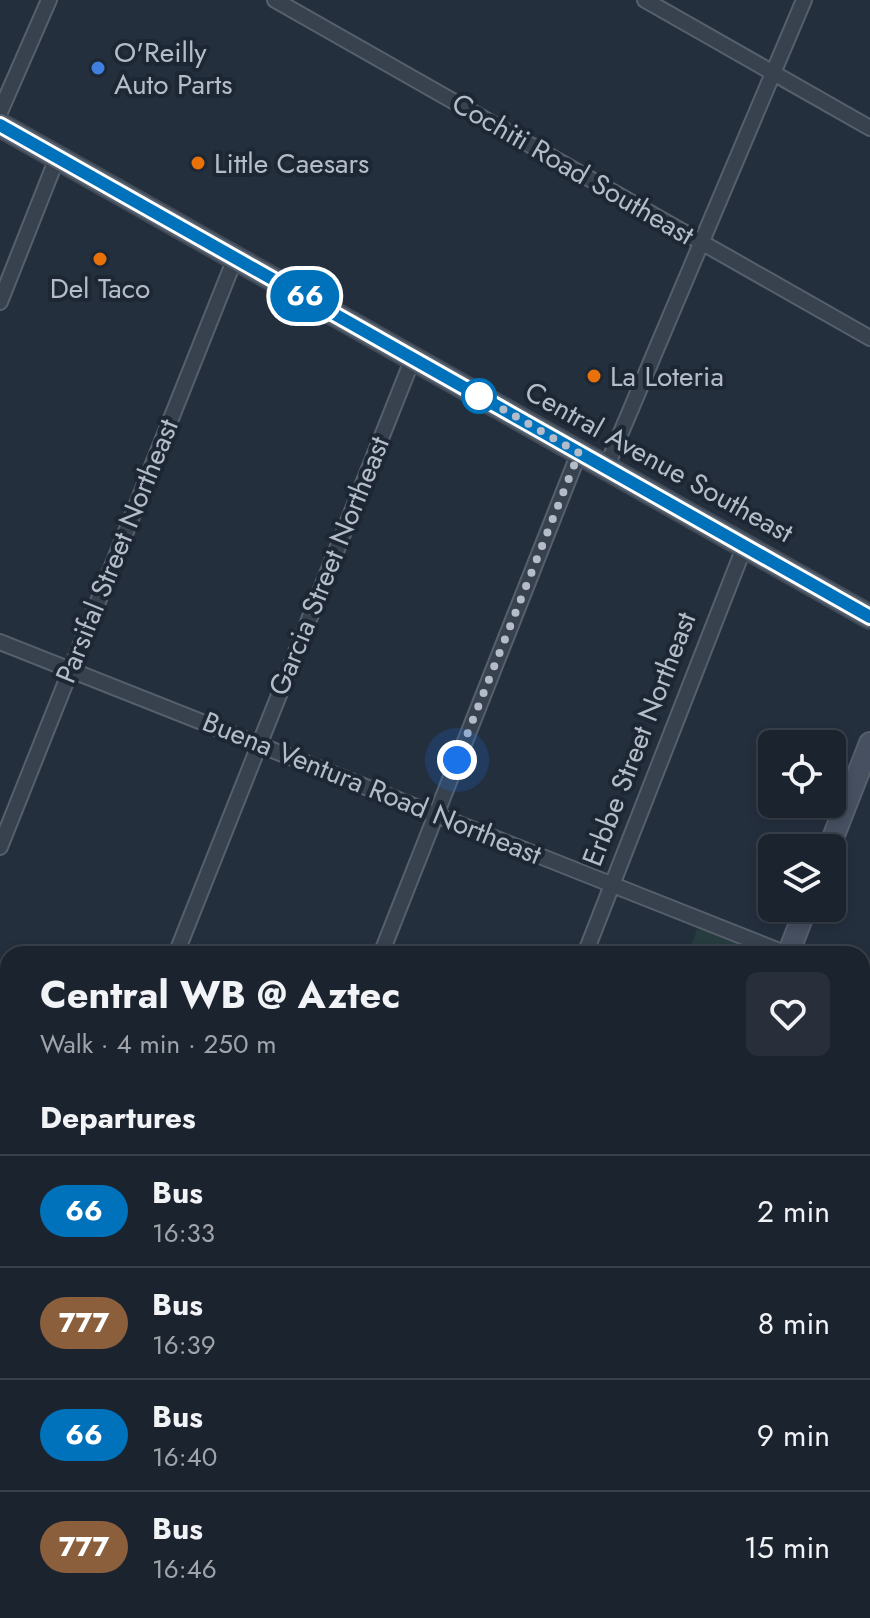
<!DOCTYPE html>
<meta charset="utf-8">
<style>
:root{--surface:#1b232e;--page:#282f3a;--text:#f1f3f6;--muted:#a0a4aa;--line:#39404a}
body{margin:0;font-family:Jost,sans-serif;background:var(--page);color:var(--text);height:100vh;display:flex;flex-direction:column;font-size:30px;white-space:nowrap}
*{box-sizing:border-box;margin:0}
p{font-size:26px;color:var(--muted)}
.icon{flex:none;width:44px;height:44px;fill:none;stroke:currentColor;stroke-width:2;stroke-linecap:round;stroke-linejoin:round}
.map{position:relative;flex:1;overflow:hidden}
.side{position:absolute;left:0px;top:946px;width:870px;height:672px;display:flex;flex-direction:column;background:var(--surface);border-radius:24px 24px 0 0;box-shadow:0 4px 12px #0003,0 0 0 2px var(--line)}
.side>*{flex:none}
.badge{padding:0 16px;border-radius:26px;font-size:28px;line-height:52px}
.buttons{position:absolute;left:758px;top:730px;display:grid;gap:16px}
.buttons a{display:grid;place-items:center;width:88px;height:88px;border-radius:12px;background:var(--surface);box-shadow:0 4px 12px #0003,0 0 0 2px var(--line);font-size:40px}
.you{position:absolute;width:40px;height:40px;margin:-20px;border:6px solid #fff;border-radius:50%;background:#1a73e8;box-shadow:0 0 0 12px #1a73e833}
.map>.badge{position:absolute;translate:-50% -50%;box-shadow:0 0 0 4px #fff}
h2{padding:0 40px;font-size:30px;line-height:72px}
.round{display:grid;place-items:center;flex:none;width:84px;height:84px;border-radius:12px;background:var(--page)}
.head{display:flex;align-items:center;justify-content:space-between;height:136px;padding:0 40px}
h1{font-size:38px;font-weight:700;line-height:60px}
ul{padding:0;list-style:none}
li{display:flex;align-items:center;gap:24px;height:112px;padding:0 40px;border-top:2px solid var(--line)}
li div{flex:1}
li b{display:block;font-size:30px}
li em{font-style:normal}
li .badge{min-width:88px;font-weight:700;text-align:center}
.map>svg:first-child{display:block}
</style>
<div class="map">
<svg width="870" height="1618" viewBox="0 0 870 1618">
<rect width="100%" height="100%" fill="#242f3e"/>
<path fill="#263c3f" d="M 698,927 L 766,954 L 688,954 Z"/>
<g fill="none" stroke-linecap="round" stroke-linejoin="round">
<defs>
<path id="street" d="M 275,0 L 870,338
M 645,0 L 870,128
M 0,112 L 49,0
M 0,302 L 57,158
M 606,468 L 804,0
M 0,642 L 787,954
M 0,847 L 236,256
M 176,954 L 413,358
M 381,954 L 579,453
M 585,954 L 745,545
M 862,987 L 870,991
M 862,1202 L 870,1183
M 0,1404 L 8,1384
M 0,1459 L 8,1462
M 119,1618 L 122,1610
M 683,1618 L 687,1610"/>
<path id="secondary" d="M 829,848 L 870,743
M 788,954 L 806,908
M 0,1050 L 8,1053
M 862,1365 L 870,1368
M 383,1610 L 403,1618
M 322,1618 L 325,1610
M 525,1618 L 529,1610"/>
<path id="primary" d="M 0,125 L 870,617"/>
</defs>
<use href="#street" stroke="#565f6c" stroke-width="18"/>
<use href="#secondary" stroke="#565f6c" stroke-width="24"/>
<use href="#primary" stroke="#414a57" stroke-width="26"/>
<use href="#street" stroke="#38414e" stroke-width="14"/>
<use href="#secondary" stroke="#465061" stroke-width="20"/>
<use href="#primary" stroke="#56606e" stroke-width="22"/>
</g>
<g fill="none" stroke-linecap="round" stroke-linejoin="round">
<defs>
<path id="line" d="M 0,125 L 870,617"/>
</defs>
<use href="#line" stroke="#fff" stroke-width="18"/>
<use href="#line" stroke="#0072bc" stroke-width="12"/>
<path stroke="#b4bcc9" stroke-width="8" stroke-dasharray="0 14.4" d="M 457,760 L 579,453 L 468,389 L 479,396"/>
</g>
<circle fill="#3f7fe0" stroke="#1d2633" stroke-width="3" cx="98" cy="68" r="8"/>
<g fill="#e8710a" stroke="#1d2633" stroke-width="3">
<circle cx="198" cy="163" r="8"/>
<circle cx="100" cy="259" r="8"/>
<circle cx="594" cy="376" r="8"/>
</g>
<circle fill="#fff" stroke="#0072bc" stroke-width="4" cx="479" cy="396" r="16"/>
<g text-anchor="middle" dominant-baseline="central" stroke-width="8" stroke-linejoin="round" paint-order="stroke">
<g font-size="28" fill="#b4bcc9" stroke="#1d2633" text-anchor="start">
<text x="114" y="52">O'Reilly<tspan x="114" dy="32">Auto Parts</tspan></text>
<text x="214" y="163">Little Caesars</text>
<text x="100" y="288" text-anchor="middle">Del Taco</text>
<text x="610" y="376">La Loteria</text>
</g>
<g font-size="28" fill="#b4bcc9" stroke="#1d2633">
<text transform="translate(573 169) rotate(30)">Cochiti Road Southeast</text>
<text transform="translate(659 462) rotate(29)">Central Avenue Southeast</text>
<text transform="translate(117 551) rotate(-68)">Parsifal Street Northeast</text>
<text transform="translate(329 566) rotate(-68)">Garcia Street Northeast</text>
<text transform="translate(639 739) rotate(-69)">Erbbe Street Northeast</text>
<text transform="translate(372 788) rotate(22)">Buena Ventura Road Northeast</text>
</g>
</g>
</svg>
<div class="buttons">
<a><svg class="icon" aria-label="locate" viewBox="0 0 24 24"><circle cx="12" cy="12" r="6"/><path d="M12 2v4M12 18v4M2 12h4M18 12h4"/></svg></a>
<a><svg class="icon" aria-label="layers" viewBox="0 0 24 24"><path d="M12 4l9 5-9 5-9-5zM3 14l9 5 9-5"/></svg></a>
</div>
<div class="you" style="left:457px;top:760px"></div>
<b class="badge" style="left:305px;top:296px;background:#0072bc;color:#fff">66</b>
<section class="side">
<div class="head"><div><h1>Central WB @ Aztec</h1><p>Walk · 4 min · 250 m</p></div><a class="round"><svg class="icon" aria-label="heart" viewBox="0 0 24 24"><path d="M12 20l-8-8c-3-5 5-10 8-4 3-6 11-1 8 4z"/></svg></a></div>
<h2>Departures</h2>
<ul>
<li><span class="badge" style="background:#0072bc;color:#fff">66</span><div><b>Bus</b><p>16:33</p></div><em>2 min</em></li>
<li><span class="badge" style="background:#8b5e3c;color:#fff">777</span><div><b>Bus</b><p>16:39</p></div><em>8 min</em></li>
<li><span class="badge" style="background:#0072bc;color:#fff">66</span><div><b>Bus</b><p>16:40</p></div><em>9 min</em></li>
<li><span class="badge" style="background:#8b5e3c;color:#fff">777</span><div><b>Bus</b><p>16:46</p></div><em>15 min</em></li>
</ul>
</section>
</div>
